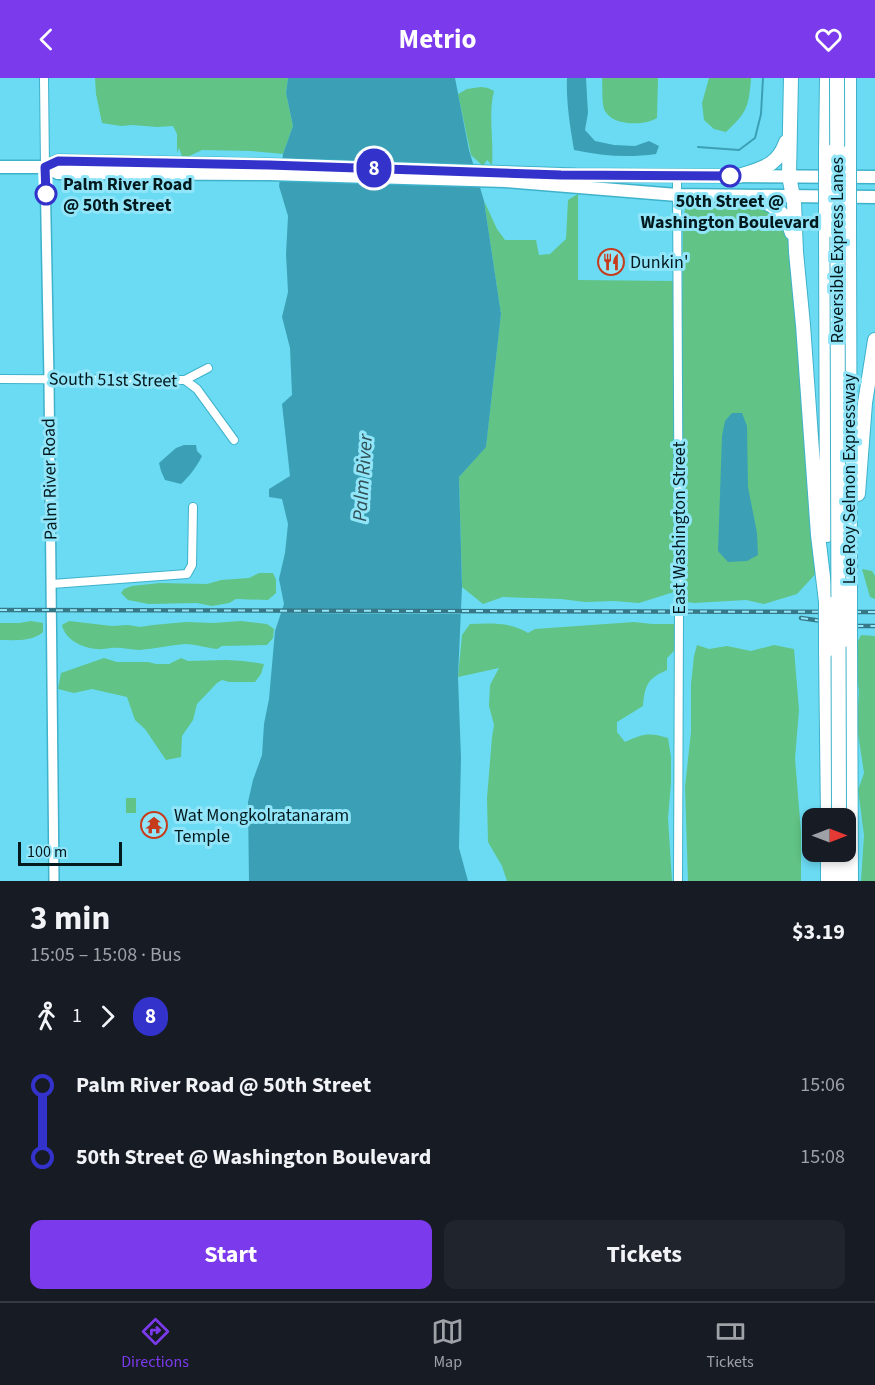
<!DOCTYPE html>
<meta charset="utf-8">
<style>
:root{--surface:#171b24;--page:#20242c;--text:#f1f3f6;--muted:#9ea1a6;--line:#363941;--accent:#7c3aed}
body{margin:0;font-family:"Source Sans 3",sans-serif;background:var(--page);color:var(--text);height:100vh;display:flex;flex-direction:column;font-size:22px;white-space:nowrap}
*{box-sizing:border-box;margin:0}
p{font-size:20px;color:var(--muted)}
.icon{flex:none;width:33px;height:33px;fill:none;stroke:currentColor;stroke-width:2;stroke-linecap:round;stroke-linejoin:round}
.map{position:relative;height:803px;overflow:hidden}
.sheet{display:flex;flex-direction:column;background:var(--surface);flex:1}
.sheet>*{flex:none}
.badge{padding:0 12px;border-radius:20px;font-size:21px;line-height:39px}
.needle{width:39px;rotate:90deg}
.tools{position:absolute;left:802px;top:730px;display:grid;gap:12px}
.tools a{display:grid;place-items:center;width:54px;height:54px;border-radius:12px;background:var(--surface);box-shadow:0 3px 9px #0003;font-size:30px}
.scale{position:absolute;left:18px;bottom:15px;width:104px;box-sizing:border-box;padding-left:6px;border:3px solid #02191e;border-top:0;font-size:16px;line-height:21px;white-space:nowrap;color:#02191e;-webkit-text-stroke:4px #91e5f8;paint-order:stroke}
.map>.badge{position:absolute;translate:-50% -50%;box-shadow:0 0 0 3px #fff}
.legs{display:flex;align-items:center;gap:9px;height:66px;padding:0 30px;font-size:20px}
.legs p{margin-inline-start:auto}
.headline{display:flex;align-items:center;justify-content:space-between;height:102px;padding:0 30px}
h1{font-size:33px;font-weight:700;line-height:45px}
.button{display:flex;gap:12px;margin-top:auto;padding:12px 30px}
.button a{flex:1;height:69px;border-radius:12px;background:var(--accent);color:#fff;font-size:24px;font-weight:700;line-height:69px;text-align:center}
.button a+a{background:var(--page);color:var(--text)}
ul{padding:0 30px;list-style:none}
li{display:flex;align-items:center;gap:21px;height:72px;font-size:22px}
li i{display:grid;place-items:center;width:9px;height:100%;margin:0 8px;background:currentColor}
li i::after{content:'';width:15px;height:15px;margin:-8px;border:4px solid;border-radius:50%;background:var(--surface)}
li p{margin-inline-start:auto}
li:first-child i{background:linear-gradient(#0000 50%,currentColor 0)}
li:last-child i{background:linear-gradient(currentColor 50%,#0000 0)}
header{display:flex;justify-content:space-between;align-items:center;height:78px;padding:0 30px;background:var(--accent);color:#fff;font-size:27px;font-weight:700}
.dock{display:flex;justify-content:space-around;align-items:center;height:84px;border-top:2px solid var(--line);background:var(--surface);font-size:16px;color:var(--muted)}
.dock a{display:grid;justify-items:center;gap:3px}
.dock .current{color:var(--accent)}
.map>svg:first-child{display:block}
</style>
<header><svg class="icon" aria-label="back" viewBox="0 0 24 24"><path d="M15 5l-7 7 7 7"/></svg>Metrio<svg class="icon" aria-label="heart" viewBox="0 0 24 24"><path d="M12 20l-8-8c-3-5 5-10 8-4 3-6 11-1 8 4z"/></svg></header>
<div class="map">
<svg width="875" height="803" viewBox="0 0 875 803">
<rect width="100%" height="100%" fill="#6bdbf3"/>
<path fill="#61c385" d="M 95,0 L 288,0 L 286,15 L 293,48 L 283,76 L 251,73 L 202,72 L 183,81 L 179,70 L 177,75 L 177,56 L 173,48 L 157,49 L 132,47 L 121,48 L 102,45 L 96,16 Z
M 602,0 L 658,0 L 657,40 C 644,48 613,48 605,33 C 601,25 603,10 602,0 Z
M 709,0 L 751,0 C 749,28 747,35 726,54 L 714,51 L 704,42 L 702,25 Z
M 481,9 L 488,10 L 494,13 C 488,37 494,62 492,87 L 487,82 L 483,88 L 471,77 L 458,16 L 467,11 Z
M 578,116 L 578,202 L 676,203 L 674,514 L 639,525 L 614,523 L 585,524 L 561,521 L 503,519 L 483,526 L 462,509 L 459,399 L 486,368 L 501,236 L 484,123 L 497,151 L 505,162 L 536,162 L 539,177 L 550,176 L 566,161 L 568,122 Z
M 736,127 C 747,128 759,128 769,132 C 786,140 790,170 794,186 L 820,491 L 797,516 L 764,526 L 746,522 L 694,525 L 680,523 C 680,395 682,267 683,139 L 686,129 Z
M 862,491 L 872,493 L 875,498 L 875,521 L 870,519 Z
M 259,495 L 273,495 L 276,502 L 276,515 L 268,522 L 236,521 L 229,525 L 212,528 L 197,525 L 149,526 L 128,522 L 121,515 L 124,511 L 132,508 L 160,505 L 207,506 L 221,502 L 249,500 Z
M 31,543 L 43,545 L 43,554 C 32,564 14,562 0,562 L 0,545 L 19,545 Z
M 69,543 L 112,548 L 128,547 L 140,549 L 153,547 L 186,544 L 213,545 L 241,543 L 267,546 L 274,551 L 273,560 L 267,567 L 222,568 L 217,571 C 206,570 196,566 185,566 C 170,567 155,571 139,572 C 130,572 121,569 111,570 C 107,570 102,572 97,571 C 83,570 65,562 62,547 Z
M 634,544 L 652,546 L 674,546 L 674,573 L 667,580 L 667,592 C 647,601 645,607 643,628 L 617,644 L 617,654 L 625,664 C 643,656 648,654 668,660 L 671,679 L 671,705 L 668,740 L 672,803 L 507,803 L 502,788 L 488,764 L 487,720 L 492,659 L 494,647 L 489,628 L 490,607 L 499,590 L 458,599 L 462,557 L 470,546 C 490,545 511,544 528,555 L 535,551 Z
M 861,557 L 874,558 L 875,559 L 875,803 L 861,803 L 864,757 L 858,712 L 864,695 L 857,649 L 859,612 L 856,594 L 857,565 Z
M 697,567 L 709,571 L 727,568 L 751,573 L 774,567 L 794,571 L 799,632 L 795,680 L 801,754 L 801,803 L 688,803 L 685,709 L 691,654 L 691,606 L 694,578 Z
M 104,580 L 117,584 L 148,584 L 156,586 L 169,586 L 181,580 L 188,583 L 227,582 L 243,583 L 264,586 L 261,596 L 255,604 L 229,604 L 222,602 L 217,605 L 197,626 L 193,642 L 182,658 L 181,679 L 166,682 L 145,651 L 135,642 L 127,619 L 92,611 L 74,615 L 58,611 L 61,595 Z
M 126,720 L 136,720 L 136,735 L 126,735 Z"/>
<path fill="#3ba0b5" d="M 288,0 L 455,0 L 469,72 L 484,123 L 501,236 L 486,369 L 459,399 L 462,509 L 458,599 L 461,680 L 459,770 L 468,803 L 249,803 L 248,724 L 253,702 L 262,677 L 264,646 L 269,621 L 275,553 L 284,526 L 279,501 L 285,475 L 288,446 L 282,421 L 269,419 L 269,411 L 290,398 L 282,326 L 292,317 L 290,270 L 282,239 L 288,214 L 286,176 L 288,138 L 279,108 L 283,76 L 293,48 L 286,15 Z
M 567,0 L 586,0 L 588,35 L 585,52 L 595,63 L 614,67 L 635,68 L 649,63 L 659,68 L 656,76 C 628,80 602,78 574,72 C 570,48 566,24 567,0 Z
M 732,335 L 742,335 L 747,348 L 748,409 L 757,455 L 758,477 L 747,483 L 728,484 L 718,473 L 722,358 L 725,343 Z
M 184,367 L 196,367 L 197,373 L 202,378 C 198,387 188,400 181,406 L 165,402 L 161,393 L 159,385 L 176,370 Z"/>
<path fill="#6bdbf3" d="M 279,531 L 464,531 L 464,536 L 278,535 Z"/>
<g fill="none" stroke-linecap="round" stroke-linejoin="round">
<path stroke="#3ba0b5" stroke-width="2" d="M 698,69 L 739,72 L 755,60 L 761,36 L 763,0"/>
<defs>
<path id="minor" d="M 44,0 L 45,89
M 677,97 L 679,534 L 678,803
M 0,301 L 185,302 L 197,311 L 234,362
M 185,302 L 208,290
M 52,506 L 187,496 L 192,487 L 193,429"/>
<path id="tertiary" d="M 45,89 L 49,302 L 54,803"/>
<path id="primary" d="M 0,89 L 45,89 L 58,95 L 269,96 L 505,103 L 677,117 L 875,119
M 45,89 L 58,83 L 269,87 L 576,97 L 875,99"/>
<path id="motorway" d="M 791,0 L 789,98 L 794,124 L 796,174 L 803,247 L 818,457 L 826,524
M 826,73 L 827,0
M 849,74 L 849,0
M 739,98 C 762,90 777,89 786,64
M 754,119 C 773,127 786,134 792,155
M 849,144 L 850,507
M 826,153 L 827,457
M 858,416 L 865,325 L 875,262
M 850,563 L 851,803
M 826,573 L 828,741
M 828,774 L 828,803
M 839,774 L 839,803"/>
</defs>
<use href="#minor" stroke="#3eb2ca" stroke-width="10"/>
<use href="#tertiary" stroke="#3eb2ca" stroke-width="12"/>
<use href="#primary" stroke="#3eb2ca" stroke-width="15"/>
<use href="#motorway" stroke="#3eb2ca" stroke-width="16"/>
<use href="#minor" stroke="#fff" stroke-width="8"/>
<use href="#tertiary" stroke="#fff" stroke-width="9"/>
<use href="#primary" stroke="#fff" stroke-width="12"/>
<use href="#motorway" stroke="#fff" stroke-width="14"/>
<defs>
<path id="rail" d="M 0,532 L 875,534
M 801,540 L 857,548 L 875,548"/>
</defs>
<use href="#rail" stroke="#367887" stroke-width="4.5"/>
<use href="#rail" stroke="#91e5f8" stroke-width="2" stroke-dasharray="7" stroke-linecap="butt"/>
<defs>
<path id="motorway-bridge" d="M 837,0 L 839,741
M 826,73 L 826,153
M 849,74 L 849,144
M 850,507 L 850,563
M 826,573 L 826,524"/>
</defs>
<use href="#motorway-bridge" stroke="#3eb2ca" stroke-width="16" stroke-linecap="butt"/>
<use href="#motorway-bridge" stroke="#fff" stroke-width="14"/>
</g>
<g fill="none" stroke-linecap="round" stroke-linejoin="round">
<defs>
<path id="line-1" d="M 46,116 L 45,89 L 58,83 L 269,87 L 561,97 L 730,98"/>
</defs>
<use href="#line-1" stroke="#fff" stroke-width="14"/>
<use href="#line-1" stroke="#33c" stroke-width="9"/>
</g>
<defs>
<symbol id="restaurant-ring" viewBox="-11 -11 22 22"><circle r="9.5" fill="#91e5f8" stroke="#c53b1b" stroke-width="1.5"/><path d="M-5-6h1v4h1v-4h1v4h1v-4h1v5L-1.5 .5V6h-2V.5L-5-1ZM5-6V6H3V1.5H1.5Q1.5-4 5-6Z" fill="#c53b1b"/></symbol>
<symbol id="temple-ring" viewBox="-11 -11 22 22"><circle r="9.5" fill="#91e5f8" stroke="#c53b1b" stroke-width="1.5"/><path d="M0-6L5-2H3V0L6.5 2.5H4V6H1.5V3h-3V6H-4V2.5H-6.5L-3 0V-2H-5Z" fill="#c53b1b"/></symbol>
</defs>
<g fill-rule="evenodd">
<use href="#restaurant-ring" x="596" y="169" width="30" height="30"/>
<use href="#temple-ring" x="139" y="732" width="30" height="30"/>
</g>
<g fill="#fff" stroke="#33c" stroke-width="3">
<circle cx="730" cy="98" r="10"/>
<circle cx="46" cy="116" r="10"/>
</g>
<g text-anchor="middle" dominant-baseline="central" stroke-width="6" stroke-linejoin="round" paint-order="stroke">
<g font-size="18" font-weight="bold" fill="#02191e" stroke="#91e5f8" text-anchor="start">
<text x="63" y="106">Palm River Road<tspan x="63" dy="21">@ 50th Street</tspan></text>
<text x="730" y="123" text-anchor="middle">50th Street @<tspan x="730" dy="21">Washington Boulevard</tspan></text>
</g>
<g font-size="18" fill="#02191e" stroke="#91e5f8">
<text transform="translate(837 172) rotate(-90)">Reversible Express Lanes</text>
<text transform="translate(113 302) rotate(1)">South 51st Street</text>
<text transform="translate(50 401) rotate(-91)">Palm River Road</text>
<text transform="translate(849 401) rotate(-90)">Lee Roy Selmon Expressway</text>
<text transform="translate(679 450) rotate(-90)">East Washington Street</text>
</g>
<g font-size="18" fill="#02191e" stroke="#91e5f8" text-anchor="start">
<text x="630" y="184">Dunkin'</text>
<text x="174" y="737">Wat Mongkolratanaram<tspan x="174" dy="21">Temple</tspan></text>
</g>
<g font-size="20" font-style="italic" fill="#315057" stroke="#91e5f8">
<text transform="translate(363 400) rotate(-86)">Palm River</text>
</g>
</g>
</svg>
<div class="tools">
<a><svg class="needle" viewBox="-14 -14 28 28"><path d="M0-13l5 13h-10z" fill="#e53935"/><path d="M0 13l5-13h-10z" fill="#9ea1a6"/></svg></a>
</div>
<div class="scale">100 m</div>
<b class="badge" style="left:374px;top:90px;background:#33c;color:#fff">8</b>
</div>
<section class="sheet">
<div class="headline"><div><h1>3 min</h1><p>15:05 – 15:08 · Bus</p></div><b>$3.19</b></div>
<div class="legs"><svg class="icon" aria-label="walk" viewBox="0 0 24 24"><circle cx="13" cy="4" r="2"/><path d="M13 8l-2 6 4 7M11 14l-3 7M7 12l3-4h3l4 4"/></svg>1<svg class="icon" aria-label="forward" viewBox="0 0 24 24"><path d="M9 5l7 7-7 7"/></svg><b class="badge" style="background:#33c;color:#fff">8</b></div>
<ul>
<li><i style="color:#33c"></i><b>Palm River Road @ 50th Street</b><p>15:06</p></li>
<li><i style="color:#33c"></i><b>50th Street @ Washington Boulevard</b><p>15:08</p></li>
</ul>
<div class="button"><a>Start</a><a>Tickets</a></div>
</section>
<nav class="dock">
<a class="current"><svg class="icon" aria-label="directions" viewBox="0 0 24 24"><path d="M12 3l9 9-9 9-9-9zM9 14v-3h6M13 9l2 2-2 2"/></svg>Directions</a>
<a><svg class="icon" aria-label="map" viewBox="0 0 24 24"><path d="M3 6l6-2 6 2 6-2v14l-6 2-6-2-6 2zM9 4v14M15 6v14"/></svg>Map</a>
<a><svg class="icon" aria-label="tickets" viewBox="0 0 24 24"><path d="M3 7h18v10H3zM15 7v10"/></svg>Tickets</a>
</nav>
